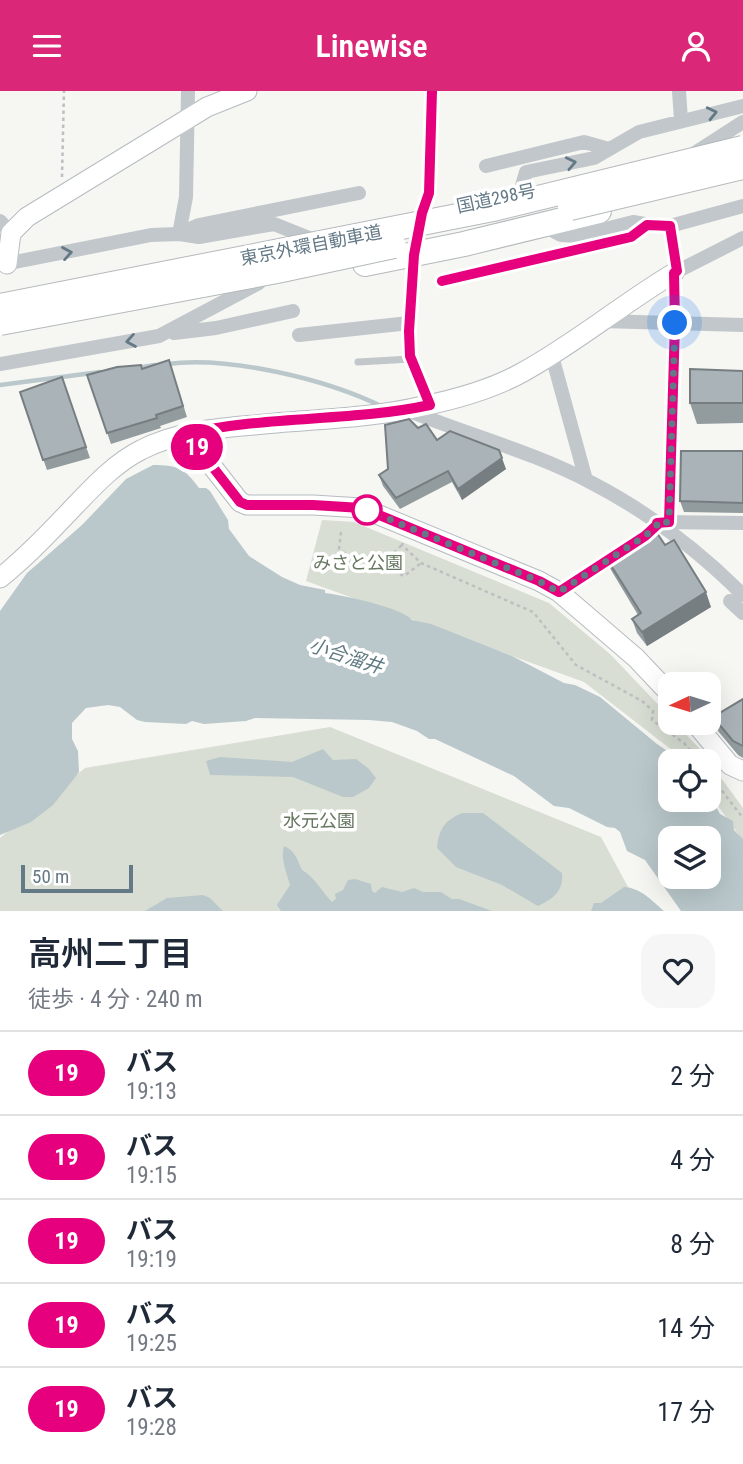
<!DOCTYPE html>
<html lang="ja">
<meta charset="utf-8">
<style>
:root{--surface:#fff;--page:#f6f6f7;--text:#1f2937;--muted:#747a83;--line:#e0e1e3;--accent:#db2777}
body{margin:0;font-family:"Roboto Condensed","Noto Sans JP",sans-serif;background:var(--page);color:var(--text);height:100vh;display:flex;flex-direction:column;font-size:26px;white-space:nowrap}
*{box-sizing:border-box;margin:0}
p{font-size:23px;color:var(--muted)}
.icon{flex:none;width:38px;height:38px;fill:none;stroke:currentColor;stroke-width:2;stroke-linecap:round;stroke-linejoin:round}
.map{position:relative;height:820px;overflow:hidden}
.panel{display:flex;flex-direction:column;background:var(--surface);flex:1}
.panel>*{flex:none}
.badge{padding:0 14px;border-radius:23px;font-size:24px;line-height:46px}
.needle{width:46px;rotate:266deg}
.tools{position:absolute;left:658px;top:581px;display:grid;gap:14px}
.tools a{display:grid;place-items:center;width:63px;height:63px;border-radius:14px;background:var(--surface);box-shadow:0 7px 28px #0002;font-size:35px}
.scale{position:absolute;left:21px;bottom:18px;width:112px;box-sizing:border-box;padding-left:7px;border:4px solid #637986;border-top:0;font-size:19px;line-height:24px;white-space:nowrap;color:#637986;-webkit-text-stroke:5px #fff;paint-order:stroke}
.you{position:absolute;width:35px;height:35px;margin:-18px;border:5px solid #fff;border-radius:50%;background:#1a73e8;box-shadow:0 0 0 10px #1a73e833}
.map>.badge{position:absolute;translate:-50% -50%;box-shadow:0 0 0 4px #fff}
.round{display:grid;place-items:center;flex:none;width:74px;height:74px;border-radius:21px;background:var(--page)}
.headline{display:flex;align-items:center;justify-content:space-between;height:119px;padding:0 28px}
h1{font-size:33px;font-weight:600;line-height:52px}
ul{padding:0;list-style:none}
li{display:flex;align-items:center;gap:21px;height:84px;padding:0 28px;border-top:2px solid var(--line)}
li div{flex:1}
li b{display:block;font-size:26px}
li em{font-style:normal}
li .badge{min-width:77px;font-weight:700;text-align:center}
header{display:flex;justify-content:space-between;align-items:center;height:91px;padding:0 28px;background:var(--accent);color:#fff;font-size:32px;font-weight:600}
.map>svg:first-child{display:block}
</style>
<header><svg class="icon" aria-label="menu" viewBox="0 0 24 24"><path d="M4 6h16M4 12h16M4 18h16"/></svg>Linewise<svg class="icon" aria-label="person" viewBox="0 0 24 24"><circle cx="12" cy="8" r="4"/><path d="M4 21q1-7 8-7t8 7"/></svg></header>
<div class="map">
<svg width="743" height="820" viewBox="0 0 743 820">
<rect width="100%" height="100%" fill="#f6f6f3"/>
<path fill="#d8ded3" d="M 322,429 L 354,431 L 549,512 L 610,563 L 670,626 L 670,632 L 675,632 L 700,658 L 743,717 L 743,750 L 709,702 L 709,670 L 686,670 L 584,591 L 306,490 Z
M 330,636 L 601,746 L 641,820 L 0,820 L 0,747 L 85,677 Z"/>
<path fill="#bac8cb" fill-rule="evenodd" d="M 153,374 C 179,374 185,378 199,397 L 206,397 L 210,400 L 228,429 L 229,438 L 249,465 L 282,486 L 300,494 L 325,499 L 325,502 C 343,504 403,517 412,529 L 431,533 L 512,565 L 564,592 L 575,594 L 600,606 L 657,653 L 682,670 L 670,670 L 670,709 L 709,709 L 709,705 L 710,705 L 720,723 L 733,730 L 734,739 L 743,748 L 743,820 L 681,820 L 645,769 L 627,760 L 620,741 L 615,737 L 607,736 L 569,717 L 554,715 L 514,685 L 435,648 L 429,648 L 417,640 L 392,631 L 369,629 L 255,627 L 246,630 L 204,633 L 192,630 L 186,633 L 145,631 L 137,629 L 120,616 L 108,614 L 86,617 L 72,632 L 72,648 L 78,660 L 79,681 L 73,689 L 53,714 L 31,731 L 0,744 L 0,520 L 27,482 L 82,434 L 126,388 ZM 709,747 L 709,786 L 670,786 L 670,747 Z
M 323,658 L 333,669 L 356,668 L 368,677 L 376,687 L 369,697 L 353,706 L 343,706 L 293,686 L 210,684 L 206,670 L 220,666 L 292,671 Z
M 462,722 L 483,722 L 562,782 C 564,800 553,808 538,815 L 502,794 L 456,776 L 437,757 C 439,738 444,730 462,722 Z
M 284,755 C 296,760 297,769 302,779 C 314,785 322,801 332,811 L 336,808 L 335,803 L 343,799 L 348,789 L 355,788 L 371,793 L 372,800 L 375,802 L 382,796 L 402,801 L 414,797 L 423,801 L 441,801 L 452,808 L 459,808 L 492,820 L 281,820 L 277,814 L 290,794 C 287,782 280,768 284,755 Z
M 624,796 C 641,797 651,809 664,820 L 591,820 L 594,812 L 601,812 Z
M 203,804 L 210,807 L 223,820 L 145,820 L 167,807 Z"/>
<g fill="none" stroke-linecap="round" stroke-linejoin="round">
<path stroke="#bac8cb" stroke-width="4.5" d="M 167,273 C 230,265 326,288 383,316
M 136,277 L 155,274
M 0,294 L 100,281"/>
<defs>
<path id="secondary" d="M 7,173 L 11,142 L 27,126 L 207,16 L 247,0
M 187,343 L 240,411 L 247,414 L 313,414 L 362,417 L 539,490 L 559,501 L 636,567 L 670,603
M 0,487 C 25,467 47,444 69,421 C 91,398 113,373 141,359 C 175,341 217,337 254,334 C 310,328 368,328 423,315 C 457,308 493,298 523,281 C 576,252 622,213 674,182
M 695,632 L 730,674 L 743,680"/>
<path id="highway" d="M 365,173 L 464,153 L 599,120"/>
</defs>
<use href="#secondary" stroke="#b6bcc0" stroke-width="21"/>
<use href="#highway" stroke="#b4b9bc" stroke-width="26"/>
<path stroke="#bdc0c2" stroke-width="2.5" stroke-dasharray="3.5 3.5" stroke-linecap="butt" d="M 62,86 L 64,0
M 341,441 L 339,458 L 366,478 L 381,474 L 402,454
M 403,452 L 402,454 L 421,472 L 533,521 L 576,574 L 642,610 L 653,620 L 652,629 L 684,652 L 699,670
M 381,474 L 404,485 L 420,473
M 709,683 L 743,727"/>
<path stroke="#c1c7ca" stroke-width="7" d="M 358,271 L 411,268"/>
<path stroke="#c1c7ca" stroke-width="14" d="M 679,0 L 681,29
M 695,62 L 743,31
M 486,75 L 584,51 L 609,58
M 520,102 L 526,81 L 594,67 L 639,41 L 743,15
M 0,130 L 11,142
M 542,134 L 561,144 L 578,145 L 633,131 L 656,135 L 670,135 L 743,115
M 670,135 L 677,180
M 181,142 L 199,134 L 359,102
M 179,143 L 186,106 L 188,0
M 0,174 L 151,144 L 179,143 L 199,146 L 274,133 L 309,147
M 442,190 L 631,146 L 647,134
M 601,230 L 743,234
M 174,242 L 216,237 L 293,220
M 299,244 L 409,232
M 552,265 L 586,389
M 0,273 L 159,245 L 259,192
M 430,314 L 410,265 L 409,240 L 414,164 L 422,123 L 429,101 L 432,0
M 407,319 C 468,344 534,361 592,392 C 648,421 699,460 743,504
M 661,431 L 743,432
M 669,431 L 675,232 L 674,182 L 743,147
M 559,501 L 622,460
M 730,510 L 743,522"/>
<use href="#secondary" stroke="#fff" stroke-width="19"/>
<use href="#highway" stroke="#fff" stroke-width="24"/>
<defs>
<path id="highway-bridge" d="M 570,117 L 743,76
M 0,215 L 493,118 L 743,57
M 0,232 L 277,180 L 394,155"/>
</defs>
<use href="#highway-bridge" stroke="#b4b9bc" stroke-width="26" stroke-linecap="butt"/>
<use href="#highway-bridge" stroke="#fff" stroke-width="24"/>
</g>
<path fill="#929b9e" d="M 169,269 L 187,326 L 160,335 L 161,337 L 111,353 L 87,284 L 142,278 Z
M 743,280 L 743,332 L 697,333 L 690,312 Z
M 62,286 L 90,367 L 47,379 L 20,301 Z
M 418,337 L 437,349 L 506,378 L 462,409 L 452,391 L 400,418 L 383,395 L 379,384 L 388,378 Z
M 743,360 L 743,422 L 684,421 L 680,410 Z
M 665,454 L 711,516 L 647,555 L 637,542 L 632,528 L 638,524 L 611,479 L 605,465 Z
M 743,608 L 743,667 L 738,664 L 718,640 L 713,626 Z"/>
<path fill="#777e81" d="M 502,367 L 506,378 L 462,409 L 458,398 Z
M 706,501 L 711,516 L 647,555 L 642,541 Z"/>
<path fill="#aab4b8" stroke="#777e81" stroke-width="2" d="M 169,269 L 183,315 L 156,324 L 157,327 L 107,342 L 87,284 L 117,276 L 141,274 L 142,278 Z
M 690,278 L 743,280 L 743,312 L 690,312 Z
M 62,286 L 86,356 L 43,369 L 20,301 Z
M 409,328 L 418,337 L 426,333 L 437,349 L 450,340 L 499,359 L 502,367 L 458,398 L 448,380 L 396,407 L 379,384 L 388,378 L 385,334 Z
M 681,360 L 743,360 L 743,412 L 680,410 Z
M 651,433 L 665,454 L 674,449 L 706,501 L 642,541 L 632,528 L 641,522 L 605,465 Z
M 743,608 L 743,655 L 733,650 L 713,626 Z"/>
<defs><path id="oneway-chevron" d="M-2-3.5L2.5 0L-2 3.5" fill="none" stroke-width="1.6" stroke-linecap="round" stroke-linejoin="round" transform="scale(1.75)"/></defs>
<g stroke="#637986">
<use href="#oneway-chevron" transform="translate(712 22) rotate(-13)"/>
<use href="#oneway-chevron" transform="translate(571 72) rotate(-12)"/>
<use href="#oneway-chevron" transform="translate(67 162) rotate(-10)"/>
<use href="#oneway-chevron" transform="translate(131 250) rotate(170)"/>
</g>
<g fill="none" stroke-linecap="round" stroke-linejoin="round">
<defs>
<path id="line" d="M 432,0 L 429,102 L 422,122 L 414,164 L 409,240 L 410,265 L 430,314 C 351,331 267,324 187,343 L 240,411 L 247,414 L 313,414 L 362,417 L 539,490 L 559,501 L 645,445 L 658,433 L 657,432 L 669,431 L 675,232 L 674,182 L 677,180 L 670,135 L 647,134 L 631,146 L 442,190"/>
</defs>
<use href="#line" stroke="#fff" stroke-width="16"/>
<use href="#line" stroke="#e6007e" stroke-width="10"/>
<path stroke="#637986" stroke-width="7" stroke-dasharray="0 12.6" d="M 367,419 L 539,490 L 559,501 L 645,445 L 658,433 L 657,432 L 669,431 L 675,232"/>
</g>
<circle fill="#fff" stroke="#e6007e" stroke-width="3.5" cx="367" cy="419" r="14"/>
<g text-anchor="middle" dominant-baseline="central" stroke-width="7" stroke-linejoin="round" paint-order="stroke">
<g font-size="18" fill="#637986" stroke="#fff">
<text transform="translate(496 107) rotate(-12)">国道298号</text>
<text transform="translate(311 154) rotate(-11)">東京外環自動車道</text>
</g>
<g font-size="18" fill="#66775f" stroke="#fff">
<text x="358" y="471">みさと公園</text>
<text x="319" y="729">水元公園</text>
</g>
<g font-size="19" font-style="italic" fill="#5f7b82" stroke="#fff">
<text transform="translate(346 565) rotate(18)">小合溜井</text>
</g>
</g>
</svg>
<div class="tools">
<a><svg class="needle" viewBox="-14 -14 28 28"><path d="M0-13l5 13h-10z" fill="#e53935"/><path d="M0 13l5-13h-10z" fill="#747a83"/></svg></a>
<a><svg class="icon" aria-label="locate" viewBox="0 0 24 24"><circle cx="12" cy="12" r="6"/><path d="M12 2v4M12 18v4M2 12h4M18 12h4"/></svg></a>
<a><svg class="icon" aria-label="layers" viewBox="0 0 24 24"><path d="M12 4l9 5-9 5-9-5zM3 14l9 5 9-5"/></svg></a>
</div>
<div class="scale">50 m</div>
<div class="you" style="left:675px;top:232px"></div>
<b class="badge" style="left:197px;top:356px;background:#e6007e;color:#fff">19</b>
</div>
<section class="panel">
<div class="headline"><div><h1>高州二丁目</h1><p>徒歩 · 4 分 · 240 m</p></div><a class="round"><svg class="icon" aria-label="heart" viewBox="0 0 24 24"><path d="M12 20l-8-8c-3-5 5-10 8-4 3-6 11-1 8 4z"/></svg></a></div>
<ul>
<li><span class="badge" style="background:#e6007e;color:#fff">19</span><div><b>バス</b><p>19:13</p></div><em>2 分</em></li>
<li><span class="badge" style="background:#e6007e;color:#fff">19</span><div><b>バス</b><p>19:15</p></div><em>4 分</em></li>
<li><span class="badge" style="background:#e6007e;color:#fff">19</span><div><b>バス</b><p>19:19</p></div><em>8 分</em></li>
<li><span class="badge" style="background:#e6007e;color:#fff">19</span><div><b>バス</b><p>19:25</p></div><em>14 分</em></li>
<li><span class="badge" style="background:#e6007e;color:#fff">19</span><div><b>バス</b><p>19:28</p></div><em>17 分</em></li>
</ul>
</section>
